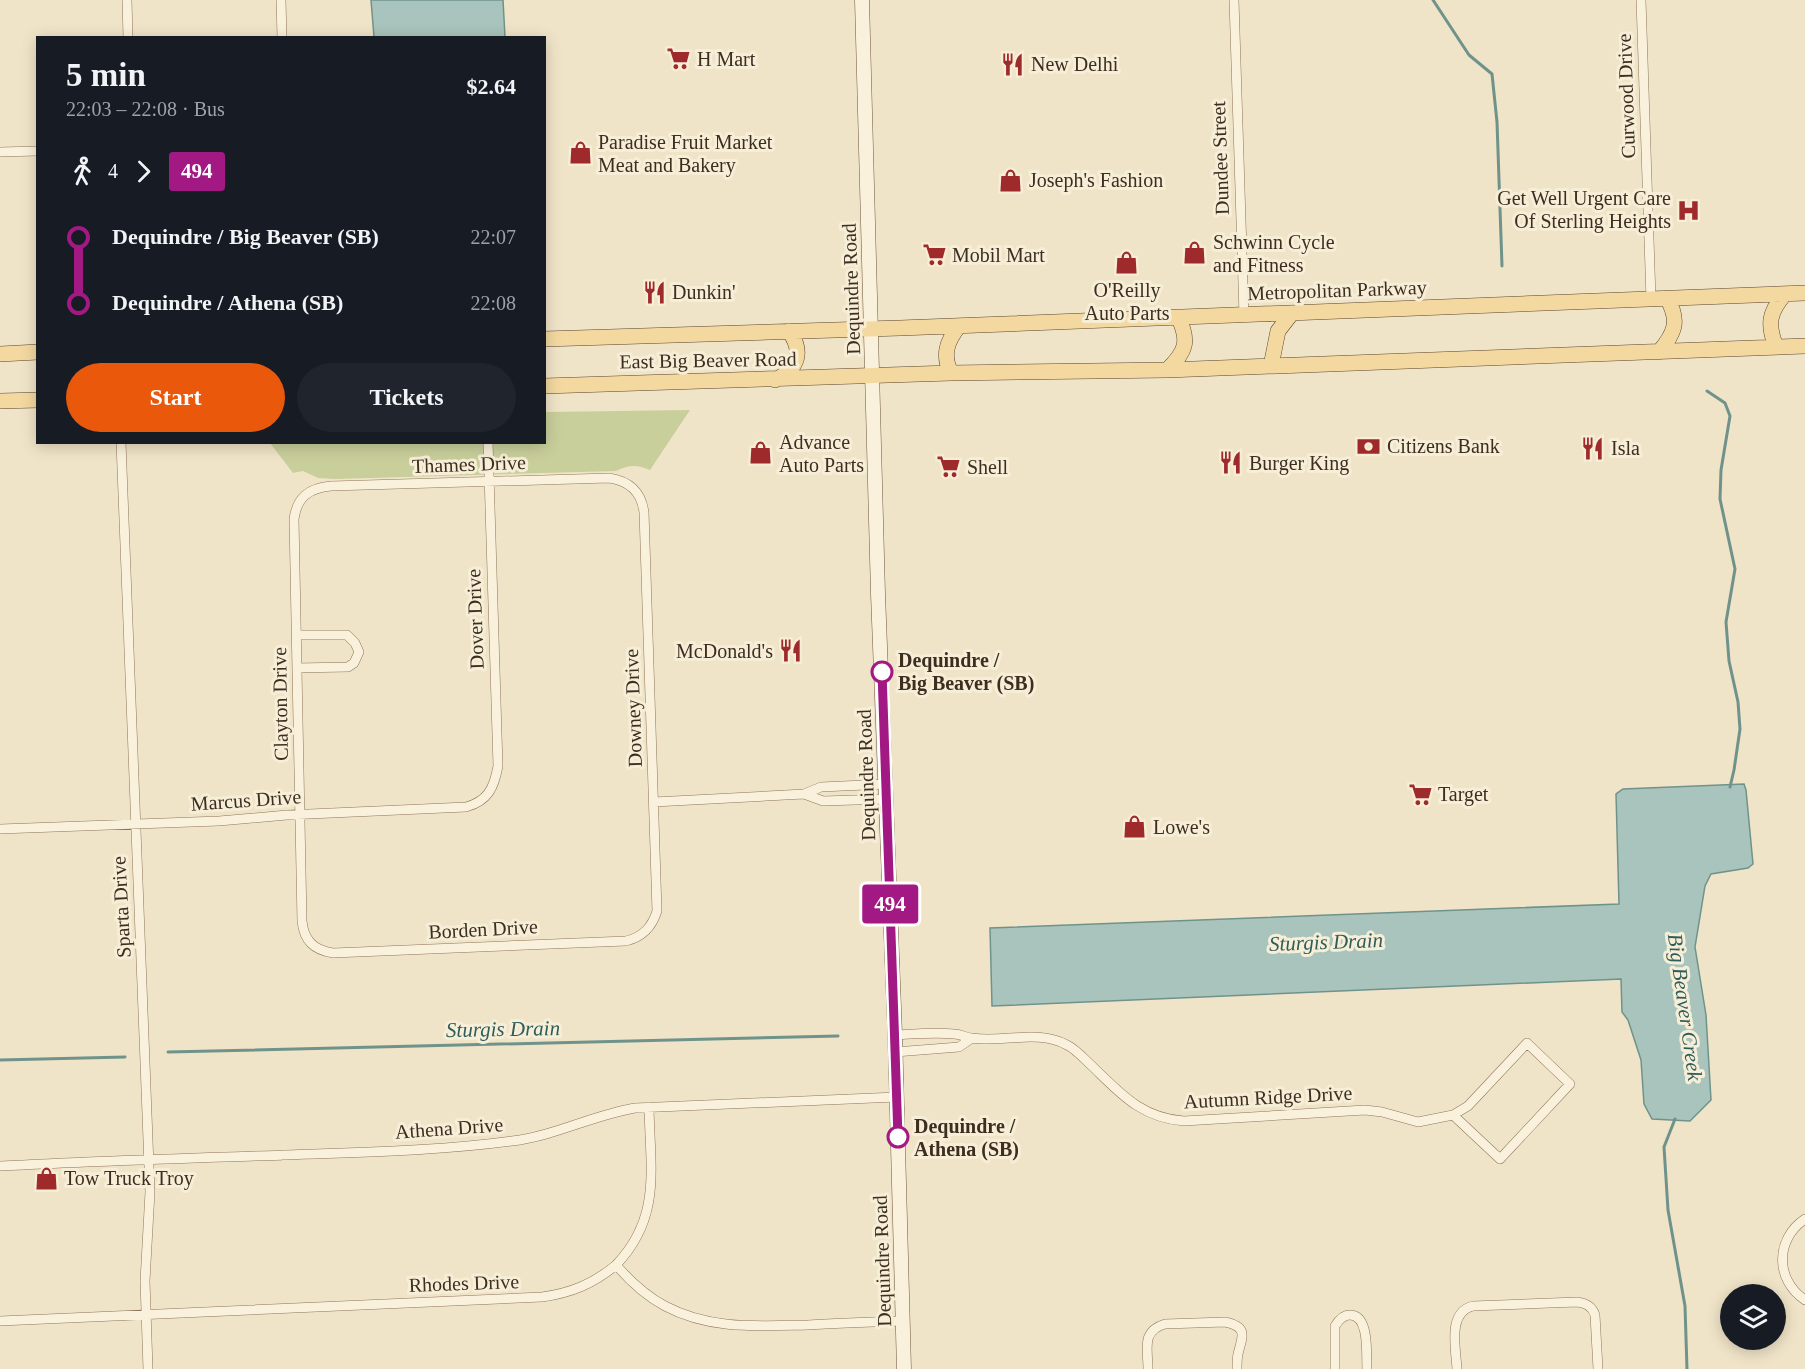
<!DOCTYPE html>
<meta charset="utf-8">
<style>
:root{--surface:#171b24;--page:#20242c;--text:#f1f3f6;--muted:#9ea1a6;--accent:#ea580c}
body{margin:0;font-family:"Times New Roman",serif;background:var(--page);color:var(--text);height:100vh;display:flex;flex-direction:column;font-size:22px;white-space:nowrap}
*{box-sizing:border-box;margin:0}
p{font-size:20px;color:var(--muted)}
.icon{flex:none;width:33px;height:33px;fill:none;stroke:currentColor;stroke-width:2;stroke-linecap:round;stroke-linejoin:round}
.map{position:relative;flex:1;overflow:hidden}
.panel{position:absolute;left:36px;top:36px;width:510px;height:408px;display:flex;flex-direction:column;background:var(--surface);border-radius:0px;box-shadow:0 3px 15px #0003}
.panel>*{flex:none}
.badge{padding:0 12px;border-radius:4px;font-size:21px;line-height:39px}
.fabs{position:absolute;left:1720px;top:1284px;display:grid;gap:12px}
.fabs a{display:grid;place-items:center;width:66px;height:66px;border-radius:50%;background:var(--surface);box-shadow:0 3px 15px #0003;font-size:30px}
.map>.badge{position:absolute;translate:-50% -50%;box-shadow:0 0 0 3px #fff}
.legs{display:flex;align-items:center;gap:9px;height:66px;padding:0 30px;font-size:20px}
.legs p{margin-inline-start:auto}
.overview{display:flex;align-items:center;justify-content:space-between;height:102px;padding:0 30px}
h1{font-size:33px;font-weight:800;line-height:45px}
.button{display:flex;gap:12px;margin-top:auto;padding:12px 30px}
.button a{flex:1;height:69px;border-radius:36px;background:var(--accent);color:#fff;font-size:24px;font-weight:800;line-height:69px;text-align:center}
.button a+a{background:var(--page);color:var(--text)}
ul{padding:0 30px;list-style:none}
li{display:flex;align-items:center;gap:21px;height:66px;font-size:22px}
li i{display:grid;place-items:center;width:9px;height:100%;margin:0 8px;background:currentColor}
li i::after{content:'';width:15px;height:15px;margin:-8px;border:4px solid;border-radius:50%;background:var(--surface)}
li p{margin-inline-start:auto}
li:first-child i{background:linear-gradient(#0000 50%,currentColor 0)}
li:last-child i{background:linear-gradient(currentColor 50%,#0000 0)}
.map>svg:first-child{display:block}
</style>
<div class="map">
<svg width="1805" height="1369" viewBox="0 0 1805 1369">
<rect width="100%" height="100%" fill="#f0e4c8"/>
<path fill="#c9cf9b" d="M 690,410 L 650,470 C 636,464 629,465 616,471 L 335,479 L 318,478 L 303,471 L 293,473 L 270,443 L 544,442 L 545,412 Z"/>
<path fill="#a9c4bc" stroke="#6f938a" stroke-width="1.5" d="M 371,0 L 503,0 L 505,37 L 374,37 Z
M 1744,784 L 1746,790 L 1753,864 L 1748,868 L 1711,874 L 1705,886 L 1695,947 L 1706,1015 L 1711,1100 L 1690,1121 L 1652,1119 L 1644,1104 L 1641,1060 L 1628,1020 L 1622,1012 L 1621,979 L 992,1006 L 990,928 L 1619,904 L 1616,794 L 1623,789 Z"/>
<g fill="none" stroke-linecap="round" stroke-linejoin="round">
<path stroke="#6f938a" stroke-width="3" d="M 1433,0 L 1469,55 L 1492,74 L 1497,122 L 1502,266
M 1707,391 L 1725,403 L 1730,416 L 1721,470 L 1720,499 L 1735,569 L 1726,622 L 1729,661 L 1738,702 L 1740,729 L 1734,770 L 1730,787
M 168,1052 L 838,1036
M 0,1060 L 125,1057
M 1675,1119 L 1664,1147 L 1668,1210 L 1685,1306 L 1687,1369"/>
<defs>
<path id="street" d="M 127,0 L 128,38
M 281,0 L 282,38
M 1234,0 L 1244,315
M 1641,0 L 1651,299
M 0,152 L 38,151
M 121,442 L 150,1192 L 145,1281 L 148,1369
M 609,478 C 629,481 641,491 644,512 L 657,911 C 652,927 643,937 626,941 L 333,953 C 314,950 304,941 302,921 L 294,519 C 297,497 309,488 331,486 Z
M 297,635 L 347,635 L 355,643 L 359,652 L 354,663 L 348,667 L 297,668
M 804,794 L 823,801 L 887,799
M 654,802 L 804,794 L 821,787 L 886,784
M 0,829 L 219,821 L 287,815 L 466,807 C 488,801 494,788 498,766 L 488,442
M 895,1035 C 914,1034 935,1032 954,1034 C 961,1034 966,1038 972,1038 C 1004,1043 1037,1029 1067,1045 C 1077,1050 1084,1059 1092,1066 C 1120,1093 1141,1118 1184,1121 L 1365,1110 L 1382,1112 L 1418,1122 L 1453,1115 L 1468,1106 L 1527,1043 L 1570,1084 L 1500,1159 L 1453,1115
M 895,1052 L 959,1047 L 972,1038
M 0,1166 C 95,1161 191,1158 286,1155 C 361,1152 438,1151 512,1141 C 555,1136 593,1115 635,1108 L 897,1097
M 1805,1219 C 1775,1239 1775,1280 1805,1300
M 616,1265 C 662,1217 650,1168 649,1107
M 0,1321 L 542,1297 C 571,1293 593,1284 616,1265 C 630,1281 646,1296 665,1306 C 710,1330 758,1326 808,1325 C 839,1323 871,1322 903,1321
M 1148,1369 C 1148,1349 1141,1331 1165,1324 L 1225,1322 C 1249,1327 1242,1337 1238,1354 C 1237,1359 1237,1364 1237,1369
M 1335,1369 L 1335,1326 C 1338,1321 1343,1315 1350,1315 C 1370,1315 1366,1355 1367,1369
M 1457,1369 C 1456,1349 1447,1312 1473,1306 L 1577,1302 C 1586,1303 1592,1306 1595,1315 L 1598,1369"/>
<path id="secondary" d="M 862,0 L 878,594 L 895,1035 L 904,1369"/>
<path id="primary" d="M 544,339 L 900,328 L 1805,293
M 1776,347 C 1767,324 1769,312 1785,294
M 1659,352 C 1675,333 1680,321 1667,298
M 0,354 L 38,352
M 1271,366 L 1278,331 L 1292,313
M 1167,370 C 1186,352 1190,341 1178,317
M 951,373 C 942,355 947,341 959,326
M 775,380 C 798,369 804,352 789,331
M 544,386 L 951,373 L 1167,370 L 1805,346
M 0,401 L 38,400"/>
</defs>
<use href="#street" stroke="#8d765c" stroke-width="10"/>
<use href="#secondary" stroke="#6f573f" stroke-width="15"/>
<use href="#primary" stroke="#5b4430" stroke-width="16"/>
<use href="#street" stroke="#faf1dc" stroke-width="9"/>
<use href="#secondary" stroke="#faf1dc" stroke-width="14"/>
<use href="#primary" stroke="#f3d9a0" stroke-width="15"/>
</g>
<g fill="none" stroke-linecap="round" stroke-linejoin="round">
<defs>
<path id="line-1" d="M 882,672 L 898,1137"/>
</defs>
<use href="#line-1" stroke="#fff" stroke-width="14"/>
<use href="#line-1" stroke="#a31984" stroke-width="9"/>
</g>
<defs>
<symbol id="supermarket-bare" viewBox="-9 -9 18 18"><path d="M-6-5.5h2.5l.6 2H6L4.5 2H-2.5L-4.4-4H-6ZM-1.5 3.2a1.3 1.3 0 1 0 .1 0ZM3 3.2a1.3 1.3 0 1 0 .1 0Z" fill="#9e2a2b" stroke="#f7eed8" stroke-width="2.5" paint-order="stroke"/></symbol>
<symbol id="restaurant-bare" viewBox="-9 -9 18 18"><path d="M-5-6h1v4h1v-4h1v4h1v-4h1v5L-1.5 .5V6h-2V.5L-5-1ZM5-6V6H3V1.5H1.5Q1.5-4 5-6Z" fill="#9e2a2b" stroke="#f7eed8" stroke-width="2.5" paint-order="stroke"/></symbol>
<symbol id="shop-bare" viewBox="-9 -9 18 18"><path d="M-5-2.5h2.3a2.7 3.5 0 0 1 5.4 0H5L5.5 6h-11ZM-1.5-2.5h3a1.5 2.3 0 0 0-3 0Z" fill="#9e2a2b" stroke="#f7eed8" stroke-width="2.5" paint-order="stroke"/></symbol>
<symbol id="hospital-bare" viewBox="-9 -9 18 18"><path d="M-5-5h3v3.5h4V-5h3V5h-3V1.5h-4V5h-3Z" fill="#9e2a2b" stroke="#f7eed8" stroke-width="2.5" paint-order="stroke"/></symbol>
<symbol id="bank-bare" viewBox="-9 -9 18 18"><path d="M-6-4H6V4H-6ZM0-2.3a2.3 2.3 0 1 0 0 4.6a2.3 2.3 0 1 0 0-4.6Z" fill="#9e2a2b" stroke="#f7eed8" stroke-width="2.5" paint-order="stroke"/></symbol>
</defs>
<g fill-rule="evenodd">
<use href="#supermarket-bare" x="662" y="42" width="33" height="33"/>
<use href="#restaurant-bare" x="996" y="48" width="33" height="33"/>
<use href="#shop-bare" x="564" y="136" width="33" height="33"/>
<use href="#shop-bare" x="994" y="164" width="33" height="33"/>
<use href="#hospital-bare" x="1672" y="194" width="33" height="33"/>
<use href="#shop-bare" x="1178" y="236" width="33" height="33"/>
<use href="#supermarket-bare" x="918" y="238" width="33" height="33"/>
<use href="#shop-bare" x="1110" y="246" width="33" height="33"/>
<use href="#restaurant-bare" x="638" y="276" width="33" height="33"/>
<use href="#bank-bare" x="1352" y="430" width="33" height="33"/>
<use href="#restaurant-bare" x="1576" y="432" width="33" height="33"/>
<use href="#shop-bare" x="744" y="436" width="33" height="33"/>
<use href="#restaurant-bare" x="1214" y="446" width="33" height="33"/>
<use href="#supermarket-bare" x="932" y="450" width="33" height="33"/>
<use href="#restaurant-bare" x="774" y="634" width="33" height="33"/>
<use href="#supermarket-bare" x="1404" y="778" width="33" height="33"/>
<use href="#shop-bare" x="1118" y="810" width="33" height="33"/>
<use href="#shop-bare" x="30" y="1162" width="33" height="33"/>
</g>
<g fill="#fff" stroke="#a31984" stroke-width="3">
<circle cx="882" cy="672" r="10"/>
<circle cx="898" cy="1137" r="10"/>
</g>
<g text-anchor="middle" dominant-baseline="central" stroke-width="6" stroke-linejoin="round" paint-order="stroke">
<g font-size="20" fill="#3d2e20" stroke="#f7eed8" text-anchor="start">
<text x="697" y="59">H Mart</text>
<text x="1031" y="64">New Delhi</text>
<text x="598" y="142">Paradise Fruit Market<tspan x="598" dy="23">Meat and Bakery</tspan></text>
<text x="1029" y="180">Joseph's Fashion</text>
<text x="1671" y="198" text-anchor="end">Get Well Urgent Care<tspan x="1671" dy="23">Of Sterling Heights</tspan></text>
<text x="1213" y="242">Schwinn Cycle<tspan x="1213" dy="23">and Fitness</tspan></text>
<text x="952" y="255">Mobil Mart</text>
<text x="1127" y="290" text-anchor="middle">O'Reilly<tspan x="1127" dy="23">Auto Parts</tspan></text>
<text x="672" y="292">Dunkin'</text>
<text x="779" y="442">Advance<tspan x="779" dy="23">Auto Parts</tspan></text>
<text x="1387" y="446">Citizens Bank</text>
<text x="1611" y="448">Isla</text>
<text x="1249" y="463">Burger King</text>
<text x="967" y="467">Shell</text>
<text x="773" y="651" text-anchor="end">McDonald's</text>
<text x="1438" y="794">Target</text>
<text x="1153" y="827">Lowe's</text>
<text x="64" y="1178">Tow Truck Troy</text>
</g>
<g font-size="20" fill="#3d2e20" stroke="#f7eed8">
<text transform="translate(1626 96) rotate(-92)">Curwood Drive</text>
<text transform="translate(1220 158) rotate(-92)">Dundee Street</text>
<text transform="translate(851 289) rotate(-92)">Dequindre Road</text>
<text transform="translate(1337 290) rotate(-2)">Metropolitan Parkway</text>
<text transform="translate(708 360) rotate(-1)">East Big Beaver Road</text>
<text transform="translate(469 464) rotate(-2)">Thames Drive</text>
<text transform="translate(475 619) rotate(-92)">Dover Drive</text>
<text transform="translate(280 704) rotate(-91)">Clayton Drive</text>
<text transform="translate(633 708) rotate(-92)">Downey Drive</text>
<text transform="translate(866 775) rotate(-92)">Dequindre Road</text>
<text transform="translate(246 800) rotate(-4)">Marcus Drive</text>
<text transform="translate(121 907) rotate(-93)">Sparta Drive</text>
<text transform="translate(483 929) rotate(-3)">Borden Drive</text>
<text transform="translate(1268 1097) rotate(-3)">Autumn Ridge Drive</text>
<text transform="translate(449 1128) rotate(-4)">Athena Drive</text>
<text transform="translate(882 1261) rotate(-92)">Dequindre Road</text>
<text transform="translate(464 1283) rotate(-2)">Rhodes Drive</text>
</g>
<g font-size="20" font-weight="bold" fill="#3d2e20" stroke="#f7eed8" text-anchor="start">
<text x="898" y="660">Dequindre /<tspan x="898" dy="23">Big Beaver (SB)</tspan></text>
<text x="914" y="1126">Dequindre /<tspan x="914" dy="23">Athena (SB)</tspan></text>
</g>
<g font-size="21" font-style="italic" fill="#2f5d5a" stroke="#f7eed8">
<text transform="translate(1326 942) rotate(-2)">Sturgis Drain</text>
<text transform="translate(1685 1007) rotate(82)">Big Beaver Creek</text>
<text transform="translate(503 1029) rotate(-1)">Sturgis Drain</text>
</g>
</g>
</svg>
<div class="fabs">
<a><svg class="icon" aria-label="layers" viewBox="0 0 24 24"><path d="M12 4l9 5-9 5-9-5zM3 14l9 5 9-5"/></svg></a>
</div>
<b class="badge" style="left:890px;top:904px;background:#a31984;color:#fff">494</b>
<section class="panel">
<div class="overview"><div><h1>5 min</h1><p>22:03 – 22:08 · Bus</p></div><b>$2.64</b></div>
<div class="legs"><svg class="icon" aria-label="walk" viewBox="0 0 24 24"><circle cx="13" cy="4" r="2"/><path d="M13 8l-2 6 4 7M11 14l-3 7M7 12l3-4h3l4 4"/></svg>4<svg class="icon" aria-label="forward" viewBox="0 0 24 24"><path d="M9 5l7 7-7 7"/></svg><b class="badge" style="background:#a31984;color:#fff">494</b></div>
<ul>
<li><i style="color:#a31984"></i><b>Dequindre / Big Beaver (SB)</b><p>22:07</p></li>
<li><i style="color:#a31984"></i><b>Dequindre / Athena (SB)</b><p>22:08</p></li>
</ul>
<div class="button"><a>Start</a><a>Tickets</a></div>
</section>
</div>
